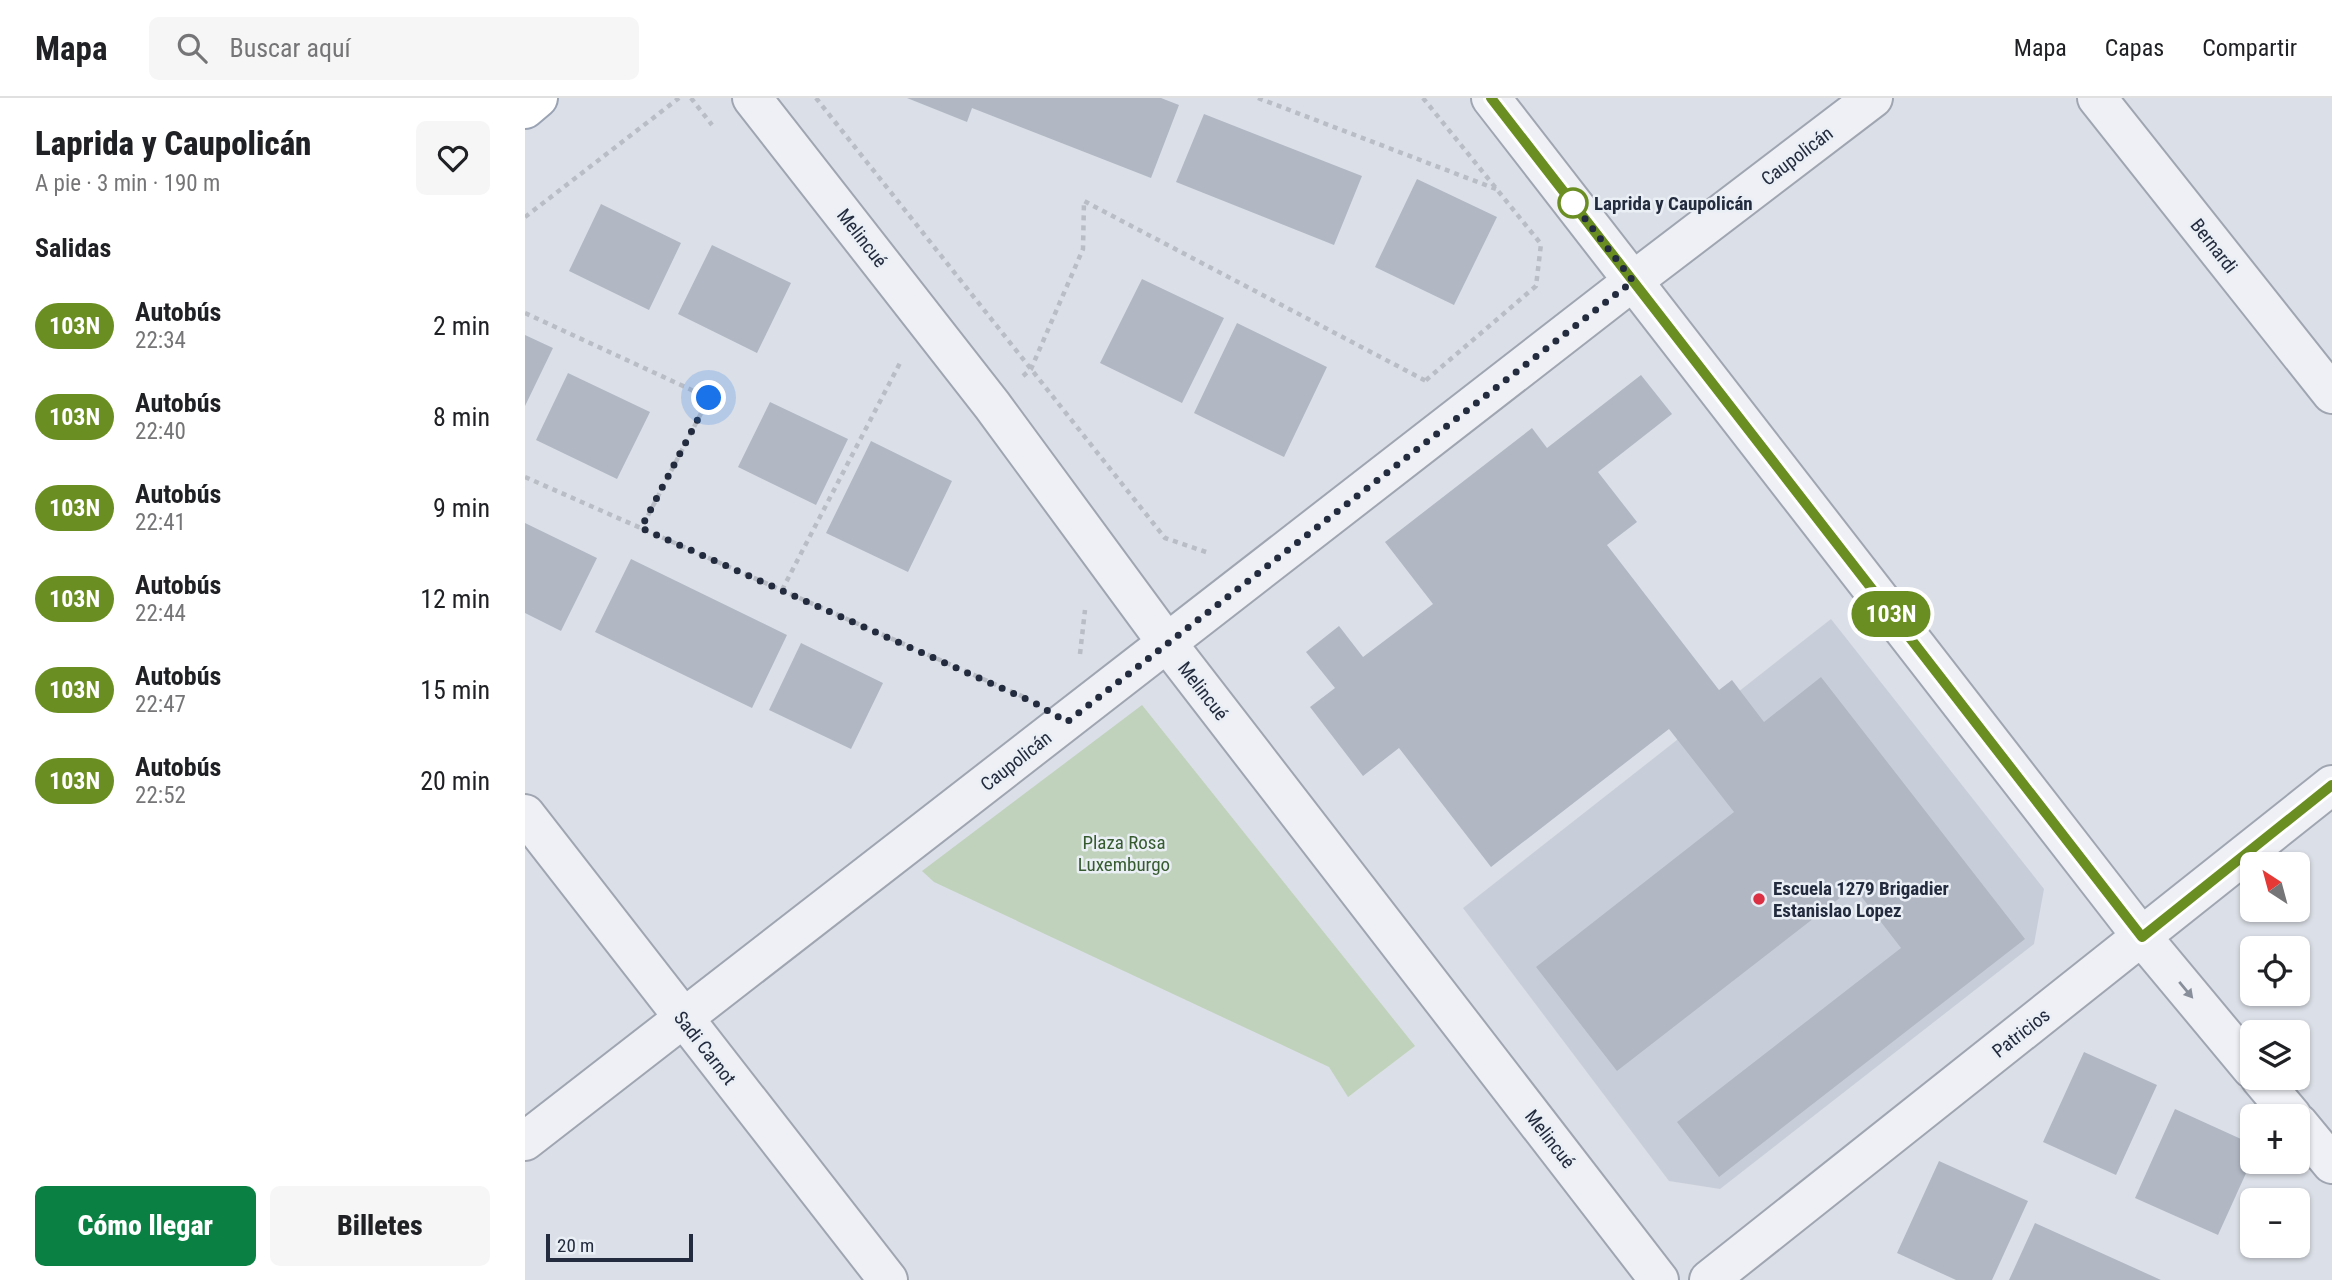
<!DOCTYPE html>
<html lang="es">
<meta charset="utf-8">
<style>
:root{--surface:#fff;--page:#f6f6f6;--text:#202124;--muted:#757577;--line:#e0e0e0;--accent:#0b8043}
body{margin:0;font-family:"Roboto Condensed",sans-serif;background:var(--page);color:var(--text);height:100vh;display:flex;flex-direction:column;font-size:26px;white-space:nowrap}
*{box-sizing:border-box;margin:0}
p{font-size:23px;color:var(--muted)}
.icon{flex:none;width:38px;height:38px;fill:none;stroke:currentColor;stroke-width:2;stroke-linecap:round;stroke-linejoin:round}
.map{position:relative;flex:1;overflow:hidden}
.panel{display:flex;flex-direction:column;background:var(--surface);width:525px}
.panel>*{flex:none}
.badge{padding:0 14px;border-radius:23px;font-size:24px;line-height:46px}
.needle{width:46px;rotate:324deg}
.buttons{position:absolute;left:1715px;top:754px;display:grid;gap:14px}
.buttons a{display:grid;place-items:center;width:70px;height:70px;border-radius:10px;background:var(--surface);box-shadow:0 2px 5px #0004;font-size:35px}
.scale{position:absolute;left:21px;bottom:18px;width:147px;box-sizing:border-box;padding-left:7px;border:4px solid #232c3e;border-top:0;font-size:19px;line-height:24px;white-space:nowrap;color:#232c3e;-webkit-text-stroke:5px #eaeef5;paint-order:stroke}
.you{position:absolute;width:35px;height:35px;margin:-18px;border:5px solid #fff;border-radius:50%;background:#1a73e8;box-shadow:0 0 0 10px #1a73e833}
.map>.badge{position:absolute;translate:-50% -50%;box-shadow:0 0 0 4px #fff}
h2{padding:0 35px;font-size:26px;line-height:63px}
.round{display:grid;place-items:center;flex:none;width:74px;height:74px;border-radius:10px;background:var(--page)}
.head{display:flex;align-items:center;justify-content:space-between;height:119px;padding:0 35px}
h1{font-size:33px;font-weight:800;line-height:52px}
.button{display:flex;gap:14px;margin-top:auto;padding:14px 35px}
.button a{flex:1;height:80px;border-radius:10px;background:var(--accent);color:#fff;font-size:28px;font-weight:800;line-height:80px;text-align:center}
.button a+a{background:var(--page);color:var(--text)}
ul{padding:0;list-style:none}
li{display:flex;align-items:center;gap:21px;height:91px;padding:0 35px}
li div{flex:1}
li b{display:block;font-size:26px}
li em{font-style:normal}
li .badge{min-width:77px;font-weight:700;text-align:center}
header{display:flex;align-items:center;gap:42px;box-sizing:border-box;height:98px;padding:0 35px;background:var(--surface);border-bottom:2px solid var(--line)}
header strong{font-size:33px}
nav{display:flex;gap:38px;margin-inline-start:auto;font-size:24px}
.search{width:490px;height:63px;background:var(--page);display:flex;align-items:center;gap:18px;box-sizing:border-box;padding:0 24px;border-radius:10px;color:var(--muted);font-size:26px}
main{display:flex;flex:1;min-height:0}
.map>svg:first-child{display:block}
</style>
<header>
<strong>Mapa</strong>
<div class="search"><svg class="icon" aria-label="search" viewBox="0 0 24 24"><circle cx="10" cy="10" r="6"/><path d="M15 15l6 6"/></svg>Buscar aquí</div>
<nav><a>Mapa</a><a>Capas</a><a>Compartir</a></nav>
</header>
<main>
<section class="panel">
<div class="head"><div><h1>Laprida y Caupolicán</h1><p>A pie · 3 min · 190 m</p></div><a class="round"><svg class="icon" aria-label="heart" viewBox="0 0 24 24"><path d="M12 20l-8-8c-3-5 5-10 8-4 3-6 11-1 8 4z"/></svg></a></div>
<h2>Salidas</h2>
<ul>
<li><span class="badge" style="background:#6b8e23;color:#fff">103N</span><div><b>Autobús</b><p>22:34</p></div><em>2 min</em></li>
<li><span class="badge" style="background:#6b8e23;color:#fff">103N</span><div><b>Autobús</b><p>22:40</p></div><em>8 min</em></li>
<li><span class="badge" style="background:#6b8e23;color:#fff">103N</span><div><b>Autobús</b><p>22:41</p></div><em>9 min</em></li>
<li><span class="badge" style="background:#6b8e23;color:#fff">103N</span><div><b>Autobús</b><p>22:44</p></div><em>12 min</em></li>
<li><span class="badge" style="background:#6b8e23;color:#fff">103N</span><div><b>Autobús</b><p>22:47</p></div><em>15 min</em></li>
<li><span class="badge" style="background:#6b8e23;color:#fff">103N</span><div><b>Autobús</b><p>22:52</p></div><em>20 min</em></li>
</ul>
<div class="button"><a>Cómo llegar</a><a>Billetes</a></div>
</section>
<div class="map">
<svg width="1807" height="1182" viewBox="0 0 1807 1182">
<rect width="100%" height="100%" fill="#dbdfe7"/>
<path fill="#c8ced9" d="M 1306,521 L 1519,791 L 1509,846 L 1195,1091 L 1144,1083 L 938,810 Z"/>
<path fill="#c0d2bb" d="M 617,607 L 890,948 L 823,999 L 804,969 L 409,784 L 397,773 Z"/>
<path fill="#b1b8c4" d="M 382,0 L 636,0 L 654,7 L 626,80 L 447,10 L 442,24 Z
M 679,16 L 837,78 L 809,147 L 651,84 Z
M 892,81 L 972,119 L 929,207 L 850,169 Z
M 76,106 L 156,145 L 124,212 L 44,173 Z
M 187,147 L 266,185 L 232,255 L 153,216 Z
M 617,181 L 699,220 L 657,305 L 575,265 Z
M 712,225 L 802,269 L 759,359 L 669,315 Z
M 0,237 L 28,250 L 0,308 Z
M 43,275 L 125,314 L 92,381 L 11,342 Z
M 1116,277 L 1147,316 L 1073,374 L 1112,424 L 1082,447 L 1194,592 L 1207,582 L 1239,624 L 1296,579 L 1500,841 L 1194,1079 L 1152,1024 L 1376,850 L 1329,789 L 1092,973 L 1011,869 L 1209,714 L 1144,631 L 966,769 L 874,650 L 838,678 L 785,609 L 810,590 L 781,554 L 814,528 L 838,559 L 908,506 L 860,444 L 1007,330 L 1022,350 Z
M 245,304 L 323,341 L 291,407 L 213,369 Z
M 346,343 L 427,383 L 383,474 L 301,435 Z
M 0,425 L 72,460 L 36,533 L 0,515 Z
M 106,461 L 262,537 L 227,610 L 70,534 Z
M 276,545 L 358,585 L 326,651 L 244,612 Z
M 1559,954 L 1632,987 L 1591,1077 L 1518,1044 Z
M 1650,1011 L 1727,1046 L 1727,1062 L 1693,1137 L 1610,1100 Z
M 1414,1063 L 1503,1103 L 1467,1182 L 1431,1182 L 1372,1155 Z
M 1510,1125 L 1636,1182 L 1484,1182 Z"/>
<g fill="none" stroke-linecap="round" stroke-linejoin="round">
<defs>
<path id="minor" d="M 227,0 L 467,307 L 642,545 L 1134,1182
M 966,0 L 1617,839 L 1727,971
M 1572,0 L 1807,296
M 0,716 L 363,1182
M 1735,980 L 1767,1018
M 1773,1025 L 1807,1066
M 0,1043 L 1108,183 L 1348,0
M 1184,1182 L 1807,687"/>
<path id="major" d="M 0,11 L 13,0"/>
</defs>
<use href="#minor" stroke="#a0a6b1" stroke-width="42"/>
<use href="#major" stroke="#99a3b4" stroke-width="42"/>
<path stroke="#b9bdc5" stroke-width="4.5" stroke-dasharray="5 5" stroke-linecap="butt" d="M 166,0 L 187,27
M 291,0 L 640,440 L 684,455
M 733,0 L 971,91
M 898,0 L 1016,146 L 1011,188 L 900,283
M 0,119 L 154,0
M 0,215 L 184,300 L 116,431
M 498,278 L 506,271 L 558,151 L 559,103 L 901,283
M 0,379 L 499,599
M 257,492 L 376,263
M 555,556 L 560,512"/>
<use href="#minor" stroke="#eef0f5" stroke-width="38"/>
<use href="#major" stroke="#fff" stroke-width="38"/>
</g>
<defs><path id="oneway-solid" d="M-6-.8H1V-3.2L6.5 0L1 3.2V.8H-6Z" transform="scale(1.75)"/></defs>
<use fill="#888e9a" href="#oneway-solid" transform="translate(1661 892) rotate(50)"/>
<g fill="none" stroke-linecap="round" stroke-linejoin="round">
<defs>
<path id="line" d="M 966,0 L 1617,839 L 1807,687"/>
</defs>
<use href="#line" stroke="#fff" stroke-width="16"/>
<use href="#line" stroke="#6b8e23" stroke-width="10"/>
<path stroke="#232c3e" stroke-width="7" stroke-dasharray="0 12.6" d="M 184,300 L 116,430 L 508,604 L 542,624 L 1108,183 L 1048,105"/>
</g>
<circle fill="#fff" stroke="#6b8e23" stroke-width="3.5" cx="1048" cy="105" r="14"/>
<circle fill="#db3044" stroke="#eaeef5" stroke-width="2.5" cx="1234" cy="801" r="7"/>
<g text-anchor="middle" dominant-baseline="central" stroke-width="5" stroke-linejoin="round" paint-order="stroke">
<g font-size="19" fill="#232c3e" stroke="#eaeef5">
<text transform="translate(1272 58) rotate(-37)">Caupolicán</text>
<text transform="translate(337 140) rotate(52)">Melincué</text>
<text transform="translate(1689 148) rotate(52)">Bernardi</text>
<text transform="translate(678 593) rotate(52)">Melincué</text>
<text transform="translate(491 663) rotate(-38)">Caupolicán</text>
<text transform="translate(1496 935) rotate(-38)">Patricios</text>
<text transform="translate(180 950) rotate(52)">Sadi Carnot</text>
<text transform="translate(1025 1041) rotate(52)">Melincué</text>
</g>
<g font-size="19" font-weight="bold" fill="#232c3e" stroke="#eaeef5" text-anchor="start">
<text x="1069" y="105">Laprida y Caupolicán</text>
</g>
<g font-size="19" fill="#365b2f" stroke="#eaeef5">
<text x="599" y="744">Plaza Rosa<tspan x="599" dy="22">Luxemburgo</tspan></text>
</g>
<g font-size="19" font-weight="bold" fill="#232c3e" stroke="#eaeef5" text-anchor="start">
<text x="1248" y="790">Escuela 1279 Brigadier<tspan x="1248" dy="22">Estanislao Lopez</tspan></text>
</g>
</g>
</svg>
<div class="buttons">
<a><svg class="needle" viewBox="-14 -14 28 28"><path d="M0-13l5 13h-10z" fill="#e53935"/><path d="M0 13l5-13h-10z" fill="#757577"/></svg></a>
<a><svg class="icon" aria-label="locate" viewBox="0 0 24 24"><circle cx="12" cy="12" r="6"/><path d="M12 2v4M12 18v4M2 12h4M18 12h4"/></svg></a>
<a><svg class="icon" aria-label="layers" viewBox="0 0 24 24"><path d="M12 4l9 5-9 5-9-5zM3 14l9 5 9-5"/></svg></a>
<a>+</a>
<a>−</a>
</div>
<div class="scale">20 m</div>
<div class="you" style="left:184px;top:300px"></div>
<b class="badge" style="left:1366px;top:516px;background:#6b8e23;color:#fff">103N</b>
</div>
</main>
